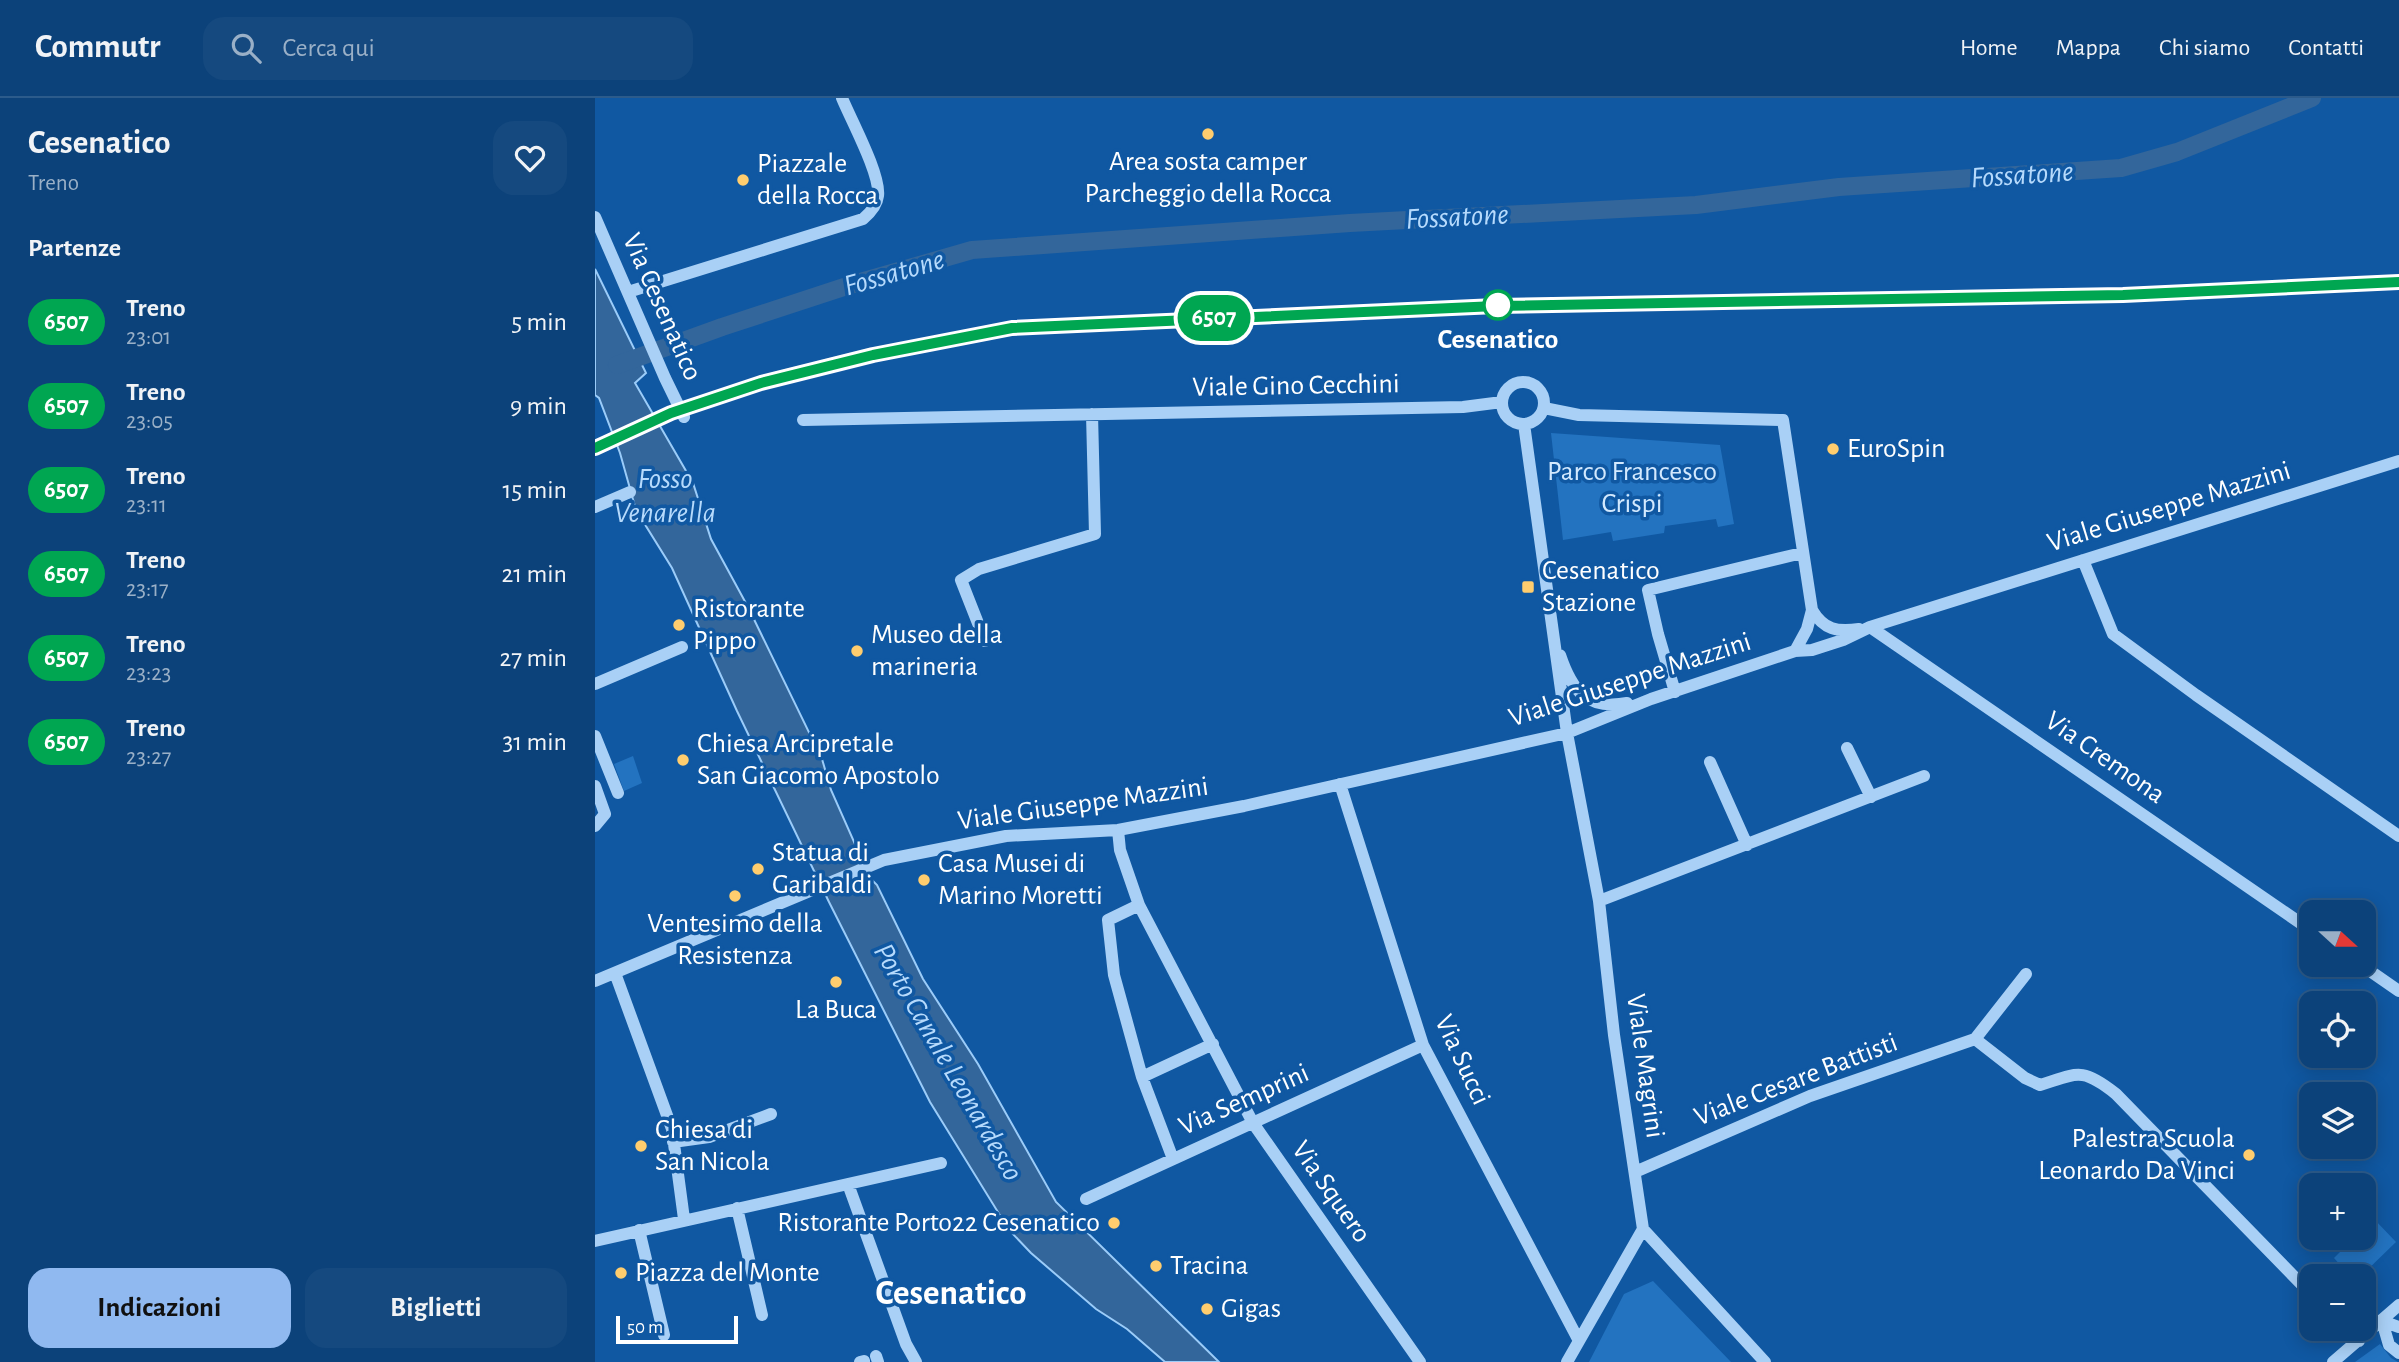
<!DOCTYPE html>
<html lang="it">
<meta charset="utf-8">
<style>
:root{--surface:#0c427a;--page:#15497f;--text:#f1f3f6;--muted:#9ab0c7;--line:#2c5b8b;--accent:#90b9f0}
body{margin:0;font-family:"Alegreya Sans",sans-serif;background:var(--page);color:var(--text);height:100vh;display:flex;flex-direction:column;font-size:26px;white-space:nowrap}
*{box-sizing:border-box;margin:0}
p{font-size:23px;color:var(--muted)}
.icon{flex:none;width:38px;height:38px;fill:none;stroke:currentColor;stroke-width:2;stroke-linecap:round;stroke-linejoin:round}
.map{position:relative;flex:1;overflow:hidden}
.panel{display:flex;flex-direction:column;background:var(--surface);width:595px}
.panel>*{flex:none}
.badge{padding:0 14px;border-radius:23px;font-size:24px;line-height:46px}
.needle{width:46px;rotate:111deg}
.buttons{position:absolute;left:1704px;top:802px;display:grid;gap:14px}
.buttons a{display:grid;place-items:center;width:77px;height:77px;border-radius:14px;background:var(--surface);box-shadow:0 4px 18px #0003,0 0 0 2px var(--line);font-size:35px}
.scale{position:absolute;left:21px;bottom:18px;width:122px;box-sizing:border-box;padding-left:7px;border:4px solid #fff;border-top:0;font-size:19px;line-height:24px;white-space:nowrap;color:#fff;-webkit-text-stroke:5px #1058a2;paint-order:stroke}
.map>.badge{position:absolute;translate:-50% -50%;box-shadow:0 0 0 4px #fff}
h2{padding:0 28px;font-size:26px;line-height:63px}
.round{display:grid;place-items:center;flex:none;width:74px;height:74px;border-radius:21px;background:var(--page)}
.headline{display:flex;align-items:center;justify-content:space-between;height:119px;padding:0 28px}
h1{font-size:33px;font-weight:700;line-height:52px}
.primary-button{display:flex;gap:14px;margin-top:auto;padding:14px 28px}
.primary-button a{flex:1;height:80px;border-radius:21px;background:var(--accent);color:#111;font-size:28px;font-weight:700;line-height:80px;text-align:center}
.primary-button a+a{background:var(--page);color:var(--text)}
ul{padding:0;list-style:none}
li{display:flex;align-items:center;gap:21px;height:84px;padding:0 28px}
li div{flex:1}
li b{display:block;font-size:26px}
li em{font-style:normal}
li .badge{min-width:77px;font-weight:700;text-align:center}
header{display:flex;align-items:center;gap:42px;box-sizing:border-box;height:98px;padding:0 35px;background:var(--surface);border-bottom:2px solid var(--line)}
header strong{font-size:33px}
nav{display:flex;gap:38px;margin-inline-start:auto;font-size:24px}
.search{width:490px;height:63px;background:var(--page);display:flex;align-items:center;gap:18px;box-sizing:border-box;padding:0 24px;border-radius:21px;color:var(--muted);font-size:26px}
main{display:flex;flex:1;min-height:0}
.map>svg:first-child{display:block}
</style>
<header>
<strong>Commutr</strong>
<div class="search"><svg class="icon" aria-label="search" viewBox="0 0 24 24"><circle cx="10" cy="10" r="6"/><path d="M15 15l6 6"/></svg>Cerca qui</div>
<nav><a>Home</a><a>Mappa</a><a>Chi siamo</a><a>Contatti</a></nav>
</header>
<main>
<section class="panel">
<div class="headline"><div><h1>Cesenatico</h1><p>Treno</p></div><a class="round"><svg class="icon" aria-label="heart" viewBox="0 0 24 24"><path d="M12 20l-8-8c-3-5 5-10 8-4 3-6 11-1 8 4z"/></svg></a></div>
<h2>Partenze</h2>
<ul>
<li><span class="badge" style="background:#00a651;color:#fff">6507</span><div><b>Treno</b><p>23:01</p></div><em>5 min</em></li>
<li><span class="badge" style="background:#00a651;color:#fff">6507</span><div><b>Treno</b><p>23:05</p></div><em>9 min</em></li>
<li><span class="badge" style="background:#00a651;color:#fff">6507</span><div><b>Treno</b><p>23:11</p></div><em>15 min</em></li>
<li><span class="badge" style="background:#00a651;color:#fff">6507</span><div><b>Treno</b><p>23:17</p></div><em>21 min</em></li>
<li><span class="badge" style="background:#00a651;color:#fff">6507</span><div><b>Treno</b><p>23:23</p></div><em>27 min</em></li>
<li><span class="badge" style="background:#00a651;color:#fff">6507</span><div><b>Treno</b><p>23:27</p></div><em>31 min</em></li>
</ul>
<div class="primary-button"><a>Indicazioni</a><a>Biglietti</a></div>
</section>
<div class="map">
<svg width="1804" height="1264" viewBox="0 0 1804 1264">
<rect width="100%" height="100%" fill="#1058a2"/>
<path fill="#2373c0" d="M 956,335 L 1125,347 L 1139,426 L 1123,429 L 1121,421 L 1070,428 L 1069,435 L 1018,443 L 1016,434 L 968,442 Z
M 38,658 L 47,685 L 29,693 L 19,666 Z
M 1779,1121 L 1801,1144 L 1766,1178 L 1755,1178 L 1739,1160 L 1760,1139 L 1769,1139 L 1769,1131 Z
M 1058,1183 L 1136,1264 L 994,1264 L 1029,1196 Z
M 1785,1246 L 1796,1260 L 1803,1264 L 1760,1264 Z"/>
<path fill="#33669b" stroke="#9bccf9" stroke-width="2" d="M 0,171 L 51,275 L 40,285 L 98,385 L 116,441 L 153,509 L 227,661 L 236,692 L 275,780 L 282,787 L 328,881 L 383,966 L 461,1104 L 624,1264 L 570,1264 L 532,1231 L 501,1211 L 436,1155 L 414,1132 L 335,1004 L 234,804 L 142,613 L 77,470 L 41,412 L 25,355 L 4,300 L 0,297 Z"/>
<g fill="none" stroke-linecap="round" stroke-linejoin="round">
<path stroke="#33669b" stroke-width="18" d="M 22,267 L 127,229 L 255,187 L 377,152 L 755,125 L 1101,107 L 1244,89 L 1526,70 L 1582,54 L 1717,0"/>
<path stroke="#a9d0f6" stroke-width="12" d="M 0,119 L 70,280 L 89,319
M 33,194 L 268,121 C 275,115 282,108 283,98 C 286,77 256,22 247,0
M907 305a21 21 0 1 1 42 0a21 21 0 1 1-42 0Z
M 949,310 L 984,317 L 1188,322 L 1217,512 C 1229,532 1242,534 1264,531
M 208,322 L 868,309 L 907,304
M 929,326 L 972,635 L 1004,803 L 1019,937 L 1048,1131 L 1170,1264
M 0,409 L 35,394
M 1488,462 L 1518,536 L 1601,597 L 1804,738
M 1275,529 L 1717,833
M 390,543 L 366,482 L 384,471 L 500,436 L 497,316
M 1200,553 L 1212,531 L 1217,512
M 965,557 C 977,593 992,612 1032,605
M 0,586 L 87,549
M 1080,594 L 1063,536 L 1053,492 L 1207,455
M 0,638 L 23,695
M 1252,650 L 1276,699
M 1115,664 L 1152,747
M 745,686 L 828,947 L 984,1243
M 0,688 L 10,716 L 0,728
M 523,732 L 525,752 L 544,807 L 658,1025 L 825,1264
M 1004,803 L 1329,678
M 544,807 L 513,822 L 519,877 L 547,979 L 578,1061
M 1765,866 L 1804,893
M 20,875 L 77,1031 L 89,1121
M 0,883 L 289,762 L 411,738 L 523,732 L 649,708 L 972,635 L 1056,601 L 1200,553 L 1217,552 L 1248,542 L 1275,529 L 1804,363
M 1380,941 L 1430,980 L 1445,987 C 1483,975 1487,969 1521,996 L 1717,1197
M 547,979 L 618,946
M 78,1044 L 114,1039 L 176,1016
M 1040,1074 L 1215,998 L 1380,941 L 1431,876
M 253,1086 L 311,1246 L 321,1264
M 491,1101 L 828,947
M 142,1110 L 167,1217
M 44,1132 L 69,1237
M 0,1143 L 346,1065
M 1787,1223 L 1794,1247 L 1804,1255
M 1787,1223 L 1804,1229
M 1750,1230 L 1764,1243
M 281,1258 L 283,1264
M 265,1264 L 269,1263
M 972,1264 L 1048,1131
M 1738,1264 L 1804,1207"/>
<defs>
<path id="rail" d="M 0,350 L 76,315 L 166,285 L 278,257 L 417,230 L 901,208 L 1528,197 L 1804,184"/>
</defs>
<use href="#rail" stroke="#fff" stroke-width="8"/>
<use href="#rail" stroke="#1058a2" stroke-width="5" stroke-dasharray="16" stroke-linecap="butt"/>
</g>
<g fill="none" stroke-linecap="round" stroke-linejoin="round">
<defs>
<path id="line" d="M 0,350 L 76,315 L 166,285 L 278,257 L 417,230 L 901,208 L 1528,197 L 1804,184"/>
</defs>
<use href="#line" stroke="#fff" stroke-width="16"/>
<use href="#line" stroke="#00a651" stroke-width="10"/>
</g>
<g fill="#ffcd6e" stroke="#1058a2" stroke-width="2.5">
<circle cx="613" cy="36" r="7"/>
<circle cx="148" cy="82" r="7"/>
<circle cx="1238" cy="351" r="7"/>
<rect x="926" y="482" width="14" height="14" rx="3.5"/>
<circle cx="84" cy="527" r="7"/>
<circle cx="262" cy="553" r="7"/>
<circle cx="88" cy="662" r="7"/>
<circle cx="163" cy="771" r="7"/>
<circle cx="329" cy="782" r="7"/>
<circle cx="140" cy="798" r="7"/>
<circle cx="241" cy="884" r="7"/>
<circle cx="46" cy="1048" r="7"/>
<circle cx="1654" cy="1057" r="7"/>
<circle cx="519" cy="1125" r="7"/>
<circle cx="561" cy="1168" r="7"/>
<circle cx="26" cy="1175" r="7"/>
<circle cx="612" cy="1211" r="7"/>
</g>
<circle fill="#fff" stroke="#00a651" stroke-width="3.5" cx="903" cy="207" r="14"/>
<g text-anchor="middle" dominant-baseline="central" stroke-width="7" stroke-linejoin="round" paint-order="stroke">
<g font-size="28" fill="#fff" stroke="#1058a2" text-anchor="start">
<text x="613" y="64" text-anchor="middle">Area sosta camper<tspan x="613" dy="32">Parcheggio della Rocca</tspan></text>
<text x="162" y="66">Piazzale<tspan x="162" dy="32">della Rocca</tspan></text>
<text x="1252" y="351">EuroSpin</text>
<text x="947" y="473">Cesenatico<tspan x="947" dy="32">Stazione</tspan></text>
<text x="98" y="511">Ristorante<tspan x="98" dy="32">Pippo</tspan></text>
<text x="276" y="537">Museo della<tspan x="276" dy="32">marineria</tspan></text>
<text x="102" y="646">Chiesa Arcipretale<tspan x="102" dy="32">San Giacomo Apostolo</tspan></text>
<text x="177" y="755">Statua di<tspan x="177" dy="32">Garibaldi</tspan></text>
<text x="343" y="766">Casa Musei di<tspan x="343" dy="32">Marino Moretti</tspan></text>
<text x="140" y="826" text-anchor="middle">Ventesimo della<tspan x="140" dy="32">Resistenza</tspan></text>
<text x="241" y="912" text-anchor="middle">La Buca</text>
<text x="60" y="1032">Chiesa di<tspan x="60" dy="32">San Nicola</tspan></text>
<text x="1640" y="1041" text-anchor="end">Palestra Scuola<tspan x="1640" dy="32">Leonardo Da Vinci</tspan></text>
<text x="505" y="1125" text-anchor="end">Ristorante Porto22 Cesenatico</text>
<text x="575" y="1168">Tracina</text>
<text x="40" y="1175">Piazza del Monte</text>
<text x="626" y="1211">Gigas</text>
</g>
<g font-size="28" fill="#fff" stroke="#1058a2">
<text transform="translate(67 209) rotate(66)">Via Cesenatico</text>
<text transform="translate(701 288) rotate(-1)">Viale Gino Cecchini</text>
<text transform="translate(1574 409) rotate(-17)">Viale Giuseppe Mazzini</text>
<text transform="translate(1035 582) rotate(-18)">Viale Giuseppe Mazzini</text>
<text transform="translate(1510 660) rotate(35)">Via Cremona</text>
<text transform="translate(488 706) rotate(-8)">Viale Giuseppe Mazzini</text>
<text transform="translate(867 962) rotate(65)">Via Succi</text>
<text transform="translate(1050 968) rotate(82)">Viale Magrini</text>
<text transform="translate(1201 982) rotate(-21)">Viale Cesare Battisti</text>
<text transform="translate(649 1002) rotate(-24)">Via Semprini</text>
<text transform="translate(736 1094) rotate(55)">Via Squero</text>
</g>
<g font-size="28" font-weight="bold" fill="#fff" stroke="#1058a2">
<text x="903" y="242">Cesenatico</text>
</g>
<g font-size="28" fill="#d3e9fe" stroke="#1058a2">
<text x="1037" y="374">Parco Francesco<tspan x="1037" dy="32">Crispi</tspan></text>
</g>
<g font-size="30" font-style="italic" fill="#b6dafc" stroke="#1058a2">
<text transform="translate(1427 77) rotate(-4)">Fossatone</text>
<text transform="translate(862 119) rotate(-3)">Fossatone</text>
<text transform="translate(299 175) rotate(-16)">Fossatone</text>
<text x="70" y="381">Fosso<tspan x="70" dy="34">Venarella</tspan></text>
<text transform="translate(353 964) rotate(60)">Porto Canale Leonardesco</text>
</g>
<g font-size="35" font-weight="bold" fill="#fff" stroke="#1058a2">
<text x="356" y="1195">Cesenatico</text>
</g>
</g>
</svg>
<div class="buttons">
<a><svg class="needle" viewBox="-14 -14 28 28"><path d="M0-13l5 13h-10z" fill="#e53935"/><path d="M0 13l5-13h-10z" fill="#9ab0c7"/></svg></a>
<a><svg class="icon" aria-label="locate" viewBox="0 0 24 24"><circle cx="12" cy="12" r="6"/><path d="M12 2v4M12 18v4M2 12h4M18 12h4"/></svg></a>
<a><svg class="icon" aria-label="layers" viewBox="0 0 24 24"><path d="M12 4l9 5-9 5-9-5zM3 14l9 5 9-5"/></svg></a>
<a>+</a>
<a>−</a>
</div>
<div class="scale">50 m</div>
<b class="badge" style="left:619px;top:220px;background:#00a651;color:#fff">6507</b>
</div>
</main>
